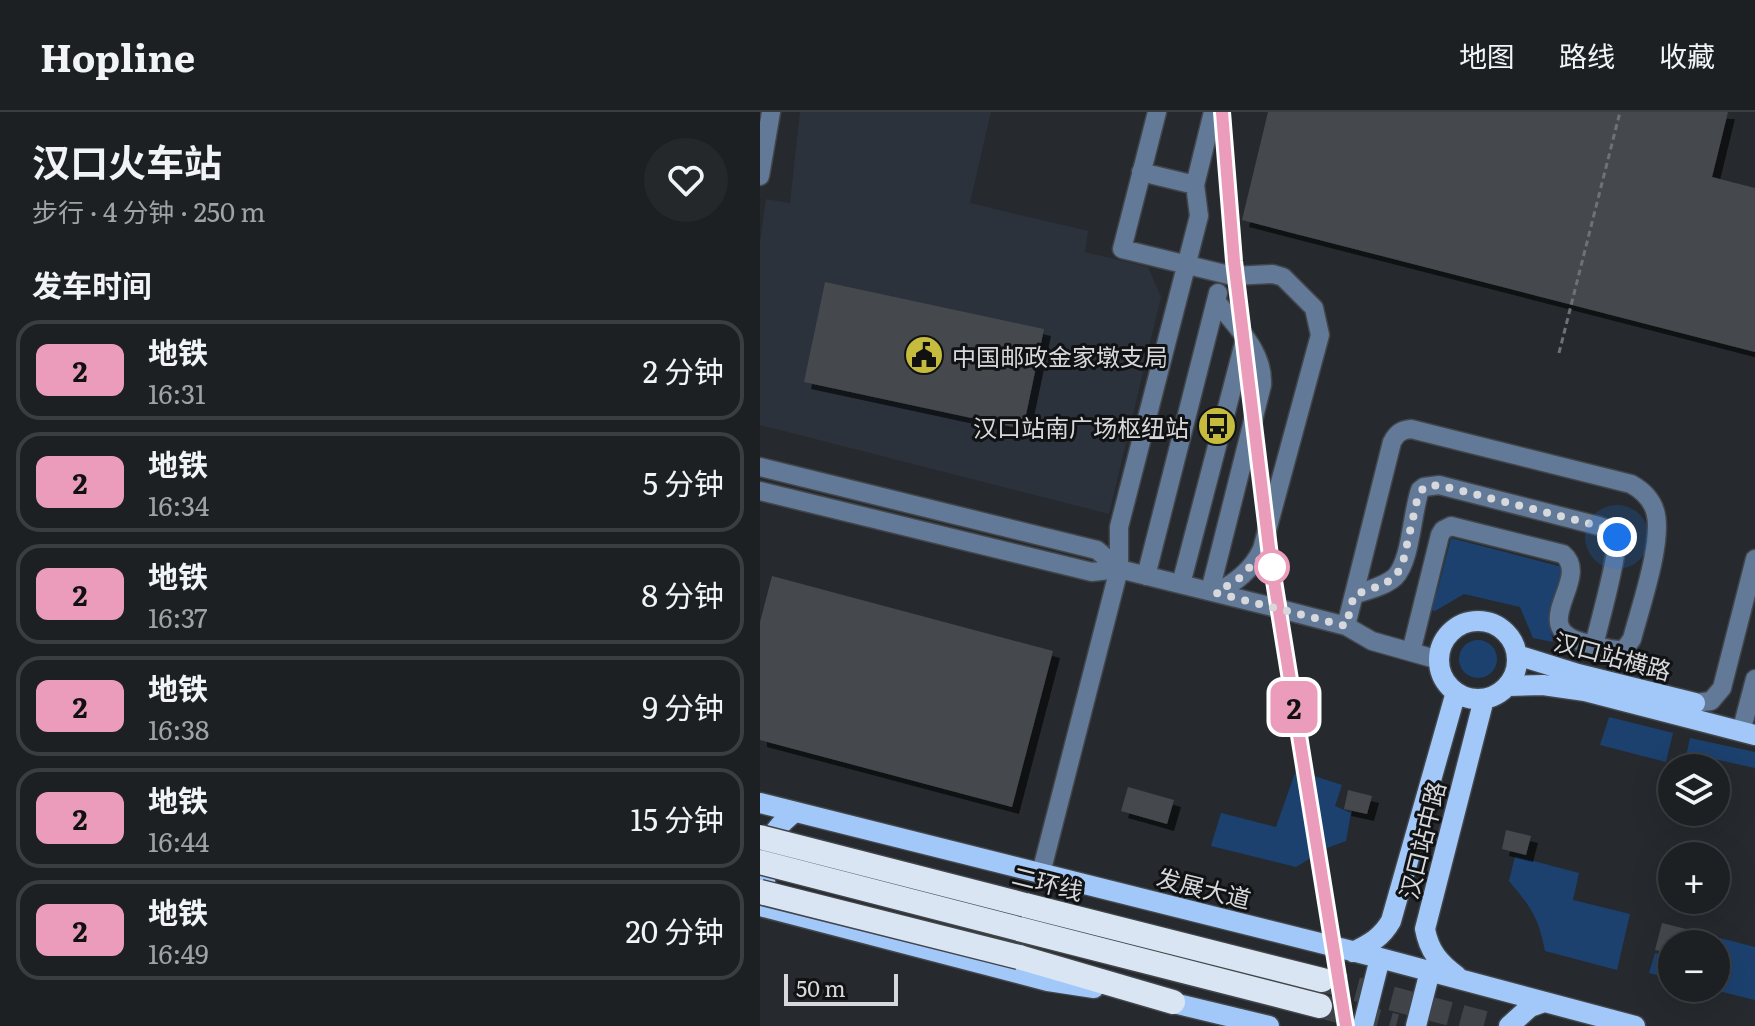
<!DOCTYPE html>
<html lang="zh">
<meta charset="utf-8">
<style>
:root{--surface:#1c2022;--page:#25282a;--text:#f1f3f6;--muted:#a0a3a5;--line:#3a3e40}
body{margin:0;font-family:Literata,"Noto Sans SC",serif;background:var(--page);color:var(--text);height:100vh;display:flex;flex-direction:column;font-size:30px;white-space:nowrap}
*{box-sizing:border-box;margin:0}
p{font-size:26px;color:var(--muted)}
.icon{flex:none;width:44px;height:44px;fill:none;stroke:currentColor;stroke-width:2;stroke-linecap:round;stroke-linejoin:round}
.map{position:relative;flex:1;overflow:hidden}
.sheet{display:flex;flex-direction:column;background:var(--surface);width:760px}
.sheet>*{flex:none}
.badge{padding:0 16px;border-radius:12px;font-size:28px;line-height:52px}
.fabs{position:absolute;left:898px;top:642px;display:grid;gap:16px}
.fabs a{display:grid;place-items:center;width:72px;height:72px;border-radius:50%;background:var(--surface);box-shadow:0 8px 32px #0002,0 0 0 2px var(--line);font-size:40px}
.scale{position:absolute;left:24px;bottom:20px;width:114px;box-sizing:border-box;padding-left:8px;border:4px solid #d6d8db;border-top:0;font-size:22px;line-height:28px;white-space:nowrap;color:#d6d8db;-webkit-text-stroke:6px #111214;paint-order:stroke}
.you{position:absolute;width:40px;height:40px;margin:-20px;border:6px solid #fff;border-radius:50%;background:#1a73e8;box-shadow:0 0 0 12px #1a73e833}
.map>.badge{position:absolute;translate:-50% -50%;box-shadow:0 0 0 4px #fff}
h2{padding:0 32px;font-size:30px;line-height:72px}
.round{display:grid;place-items:center;flex:none;width:84px;height:84px;border-radius:42px;background:var(--page)}
.overview{display:flex;align-items:center;justify-content:space-between;height:136px;padding:0 32px}
h1{font-size:38px;font-weight:700;line-height:60px}
ul{padding:0;list-style:none}
li{display:flex;align-items:center;gap:24px;height:100px;margin:0 16px 12px;padding:0 16px;border:4px solid var(--line);border-radius:24px}
li div{flex:1}
li b{display:block;font-size:30px}
li em{font-style:normal}
li .badge{min-width:88px;font-weight:700;text-align:center}
header{display:flex;align-items:center;gap:48px;box-sizing:border-box;height:112px;padding:0 40px;background:var(--surface);border-bottom:2px solid var(--line)}
header strong{font-size:38px}
nav{display:flex;gap:44px;margin-inline-start:auto;font-size:28px}
main{display:flex;flex:1;min-height:0}
.map>svg:first-child{display:block}
</style>
<header>
<strong>Hopline</strong>
<nav><a>地图</a><a>路线</a><a>收藏</a></nav>
</header>
<main>
<section class="sheet">
<div class="overview"><div><h1>汉口火车站</h1><p>步行 · 4 分钟 · 250 m</p></div><a class="round"><svg class="icon" aria-label="heart" viewBox="0 0 24 24"><path d="M12 20l-8-8c-3-5 5-10 8-4 3-6 11-1 8 4z"/></svg></a></div>
<h2>发车时间</h2>
<ul>
<li><span class="badge" style="background:#ec9cbb;color:#111">2</span><div><b>地铁</b><p>16:31</p></div><em>2 分钟</em></li>
<li><span class="badge" style="background:#ec9cbb;color:#111">2</span><div><b>地铁</b><p>16:34</p></div><em>5 分钟</em></li>
<li><span class="badge" style="background:#ec9cbb;color:#111">2</span><div><b>地铁</b><p>16:37</p></div><em>8 分钟</em></li>
<li><span class="badge" style="background:#ec9cbb;color:#111">2</span><div><b>地铁</b><p>16:38</p></div><em>9 分钟</em></li>
<li><span class="badge" style="background:#ec9cbb;color:#111">2</span><div><b>地铁</b><p>16:44</p></div><em>15 分钟</em></li>
<li><span class="badge" style="background:#ec9cbb;color:#111">2</span><div><b>地铁</b><p>16:49</p></div><em>20 分钟</em></li>
</ul>
</section>
<div class="map">
<svg width="995" height="914" viewBox="0 0 995 914">
<defs>
<filter id="shadow"><feDropShadow dx="7" dy="7" stdDeviation="0" flood-color="#0009"/></filter>
</defs>
<rect width="100%" height="100%" fill="#262a2e"/>
<path fill="#2b323b" d="M 40,0 L 231,0 L 210,91 L 328,119 L 325,140 L 388,155 L 401,185 L 349,402 L 0,313 L 0,131 L 6,87 L 30,91 Z"/>
<path fill="#1c416f" d="M 691,426 L 802,455 L 790,514 L 793,530 L 773,526 L 760,495 L 704,482 L 675,499 L 661,496 L 677,480 Z
M699 547a19 19 0 1 1 38 0a19 19 0 1 1-38 0Z
M 849,605 L 913,621 L 906,650 L 840,633 Z
M 930,626 L 995,640 L 995,656 L 945,645 L 942,656 L 924,654 Z
M 536,658 L 582,673 L 575,694 L 591,701 L 586,729 L 567,736 L 536,755 L 451,734 L 461,701 L 516,715 Z
M 755,744 L 819,761 L 813,788 L 870,802 L 857,858 L 785,839 C 779,806 771,795 749,769 Z
M 952,824 L 995,835 L 995,888 L 946,876 L 956,876 L 956,832 L 950,832 Z
M 895,841 L 912,845 L 912,867 L 889,861 Z"/>
<path fill="#45484d" filter="url(#shadow)" d="M 508,0 L 968,0 L 952,65 L 995,76 L 995,240 L 482,108 Z
M 65,170 L 284,217 L 263,317 L 44,270 Z
M 12,464 L 293,539 L 252,695 L 0,628 L 0,510 Z
M 368,675 L 414,688 L 407,712 L 361,699 Z
M 588,678 L 612,684 L 607,702 L 584,697 Z
M 746,718 L 771,724 L 766,743 L 742,737 Z
M 902,811 L 950,823 L 947,832 L 912,832 L 912,842 L 895,838 Z"/>
<g fill="none" stroke-linecap="round" stroke-linejoin="round">
<path stroke="#404448" stroke-width="24" stroke-dasharray="24 12" stroke-linecap="butt" d="M 562,868 L 736,914
M 560,894 L 636,914"/>
<defs>
<path id="minor" d="M 397,0 L 362,137 L 473,164 L 513,162 L 523,165 L 554,196 L 560,223 L 502,437 C 492,458 476,470 456,481
M 381,60 L 435,73
M 0,64 L 11,0
M 0,355 L 337,438 L 359,457
M 0,379 L 332,460 L 359,457 L 505,493 L 586,514 L 612,529 L 679,548
M 386,464 L 458,181
M 421,472 L 485,227
M 450,479 L 502,273 C 504,239 476,215 456,189
M 594,483 C 607,478 624,475 635,465 C 651,449 652,400 660,378 L 664,375 L 679,373 L 839,414 C 844,416 852,417 855,422 C 862,432 838,516 834,533
M 586,514 L 632,330 C 637,321 641,318 651,317 L 871,372 C 882,378 891,386 895,399 C 904,428 880,496 872,527 L 864,538 C 851,539 838,534 826,531 C 763,517 833,467 803,442 L 691,414 L 683,418 L 680,423 L 651,540
M 935,591 L 951,589 L 962,576 L 995,447
M 981,620 L 995,567
M 281,761 L 359,457 L 359,415 L 439,104 L 435,73 L 453,0"/>
<path id="major" d="M679 548a39 39 0 1 1 78 0a39 39 0 1 1-78 0Z
M 757,543 L 818,562 L 935,591
M 748,574 L 783,573 L 825,579 L 995,623
M 0,691 L 620,846 L 875,914
M 9,792 C 0,750 0,726 35,700
M 0,794 L 288,869 L 334,876
M 593,840 C 610,832 622,825 631,809 L 696,580
M 697,864 C 679,851 669,839 665,817 L 724,587
M 401,888 L 509,914
M 603,914 L 620,846
M 656,914 L 670,859
M 749,914 L 770,895 L 784,890"/>
<path id="highway" d="M 265,793 L 562,868
M 259,817 L 560,894
M 259,845 L 413,890"/>
</defs>
<use href="#minor" stroke="#42464a" stroke-width="21"/>
<use href="#major" stroke="#42464a" stroke-width="23"/>
<use href="#highway" stroke="#42464a" stroke-width="27"/>
<path stroke="#6e7175" stroke-width="3" stroke-dasharray="6 4" stroke-linecap="butt" d="M 799,241 L 860,0"/>
<use href="#minor" stroke="#627997" stroke-width="18"/>
<use href="#major" stroke="#a2c8f9" stroke-width="20"/>
<use href="#highway" stroke="#dae5f4" stroke-width="24"/>
<defs>
<path id="highway-bridge" d="M 0,725 L 265,793
M 0,750 L 259,817
M 0,780 L 259,845"/>
</defs>
<use href="#highway-bridge" stroke="#42464a" stroke-width="27" stroke-linecap="butt"/>
<use href="#highway-bridge" stroke="#dae5f4" stroke-width="24"/>
</g>
<g fill="none" stroke-linecap="round" stroke-linejoin="round">
<defs>
<path id="line" d="M 462,0 L 474,149 L 510,444 L 586,914"/>
</defs>
<use href="#line" stroke="#fff" stroke-width="18"/>
<use href="#line" stroke="#ec9cbb" stroke-width="12"/>
<path stroke="#d6d8db" stroke-width="8" stroke-dasharray="0 14.4" d="M 512,455 L 497,447 L 481,465 L 456,481 L 586,514 L 594,483 L 625,472 L 637,462 L 643,450 L 658,384 L 664,375 L 679,373 L 839,414 L 854,420 L 857,425"/>
</g>
<defs>
<symbol id="civic-disc" viewBox="-11 -11 22 22"><circle r="9.5" fill="#c5bc3d" stroke="#111214"/><path d="M-.6-6.5H3V-4.5H.6V-3L4-1V1h2V6H-6V1h2V-1L-.6-3ZM-1.2 2.5V6h2.4V2.5Z" fill="#111"/></symbol>
<symbol id="bus-disc" viewBox="-11 -11 22 22"><circle r="9.5" fill="#c5bc3d" stroke="#111214"/><path d="M-5-6H5V4H4V6H2V4H-2V6H-4V4H-5ZM-3.5-4V0h7V-4ZM-3.5 1.2v1.5H-2V1.2ZM2 1.2v1.5H3.5V1.2Z" fill="#111"/></symbol>
</defs>
<g fill-rule="evenodd">
<use href="#civic-disc" x="142" y="221" width="44" height="44"/>
<use href="#bus-disc" x="435" y="292" width="44" height="44"/>
</g>
<circle fill="#fff" stroke="#ec9cbb" stroke-width="4" cx="512" cy="455" r="16"/>
<g text-anchor="middle" dominant-baseline="central" stroke-width="6" stroke-linejoin="round" paint-order="stroke">
<g font-size="24" fill="#d6d8db" stroke="#111214" text-anchor="start">
<text x="192" y="243">中国邮政金家墩支局</text>
<text x="429" y="314" text-anchor="end">汉口站南广场枢纽站</text>
</g>
<g font-size="24" fill="#d6d8db" stroke="#111214">
<text transform="translate(853 543) rotate(15)">汉口站横路</text>
<text transform="translate(661 728) rotate(-76)">汉口站中路</text>
<text transform="translate(288 770) rotate(14)">二环线</text>
<text transform="translate(444 775) rotate(14)">发展大道</text>
</g>
</g>
</svg>
<div class="fabs">
<a><svg class="icon" aria-label="layers" viewBox="0 0 24 24"><path d="M12 4l9 5-9 5-9-5zM3 14l9 5 9-5"/></svg></a>
<a>+</a>
<a>−</a>
</div>
<div class="scale">50 m</div>
<div class="you" style="left:857px;top:425px"></div>
<b class="badge" style="left:534px;top:595px;background:#ec9cbb;color:#111">2</b>
</div>
</main>
